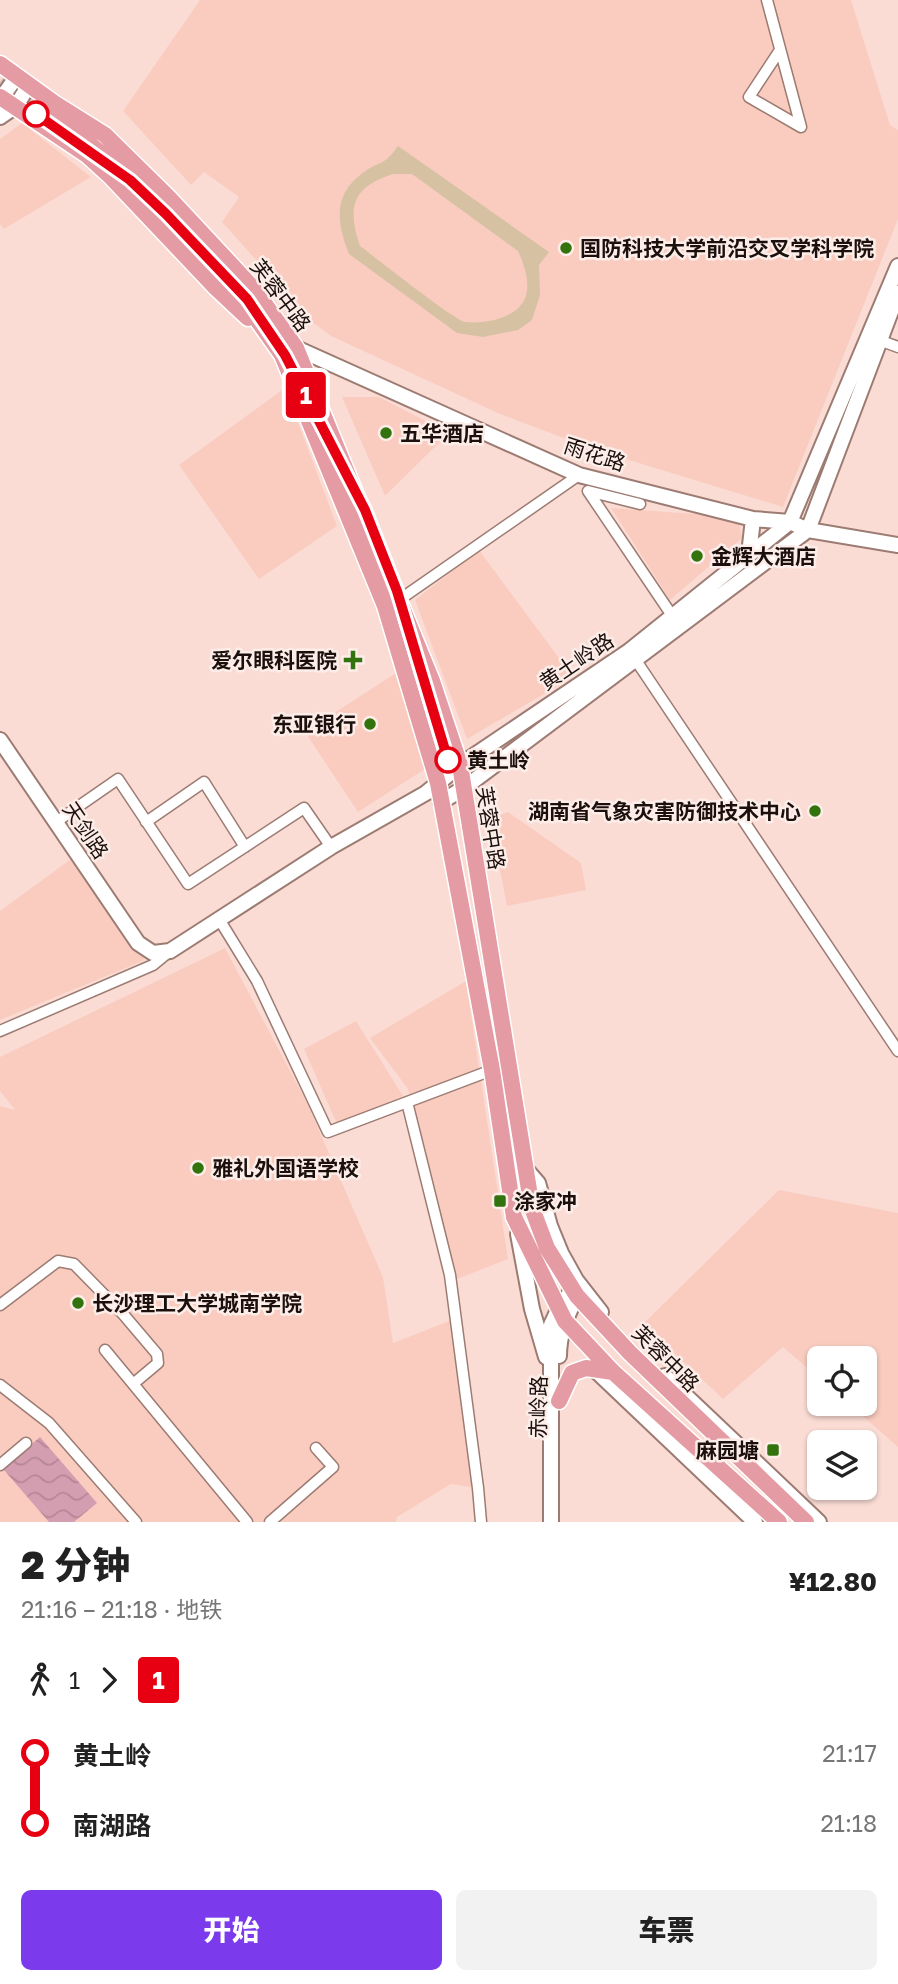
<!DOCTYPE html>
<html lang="zh">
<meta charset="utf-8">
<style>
:root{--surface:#fff;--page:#f2f2f2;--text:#222;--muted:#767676;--accent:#7c3aed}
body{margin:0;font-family:"Golos Text","Noto Sans SC",sans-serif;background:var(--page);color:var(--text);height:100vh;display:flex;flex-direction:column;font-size:26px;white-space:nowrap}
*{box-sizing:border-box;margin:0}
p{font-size:23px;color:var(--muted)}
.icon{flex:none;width:38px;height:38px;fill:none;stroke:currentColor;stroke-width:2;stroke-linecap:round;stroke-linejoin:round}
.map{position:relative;height:1522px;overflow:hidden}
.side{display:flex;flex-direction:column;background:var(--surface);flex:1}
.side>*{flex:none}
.badge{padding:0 14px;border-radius:5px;font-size:24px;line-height:46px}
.buttons{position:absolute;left:807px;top:1346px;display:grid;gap:14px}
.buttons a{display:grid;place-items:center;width:70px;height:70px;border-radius:10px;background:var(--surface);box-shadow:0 2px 5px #0004;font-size:35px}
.map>.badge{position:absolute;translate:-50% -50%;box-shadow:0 0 0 4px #fff}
.legs{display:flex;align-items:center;gap:10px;height:77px;padding:0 21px;font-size:23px}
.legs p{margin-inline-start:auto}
.headline{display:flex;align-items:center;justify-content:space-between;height:119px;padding:0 21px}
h1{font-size:38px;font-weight:800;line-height:52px}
.cta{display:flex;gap:14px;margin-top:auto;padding:14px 21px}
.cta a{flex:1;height:80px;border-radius:10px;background:var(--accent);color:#fff;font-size:28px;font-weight:800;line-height:80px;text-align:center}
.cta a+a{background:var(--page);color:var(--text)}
ul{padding:0 21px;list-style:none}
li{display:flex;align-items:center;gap:24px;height:70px;font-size:26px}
li i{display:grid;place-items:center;width:10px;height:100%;margin:0 9px;background:currentColor}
li i::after{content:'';width:18px;height:18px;margin:-9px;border:5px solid;border-radius:50%;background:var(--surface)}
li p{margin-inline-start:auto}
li:first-child i{background:linear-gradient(#0000 50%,currentColor 0)}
li:last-child i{background:linear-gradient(currentColor 50%,#0000 0)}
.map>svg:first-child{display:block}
</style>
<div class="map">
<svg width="898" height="1522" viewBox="0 0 898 1522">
<defs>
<pattern id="water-waves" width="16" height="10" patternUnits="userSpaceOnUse" patternTransform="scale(1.75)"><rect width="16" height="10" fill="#d49eb1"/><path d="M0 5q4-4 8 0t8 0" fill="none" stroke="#b58797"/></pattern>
</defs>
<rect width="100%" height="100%" fill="#fadcd4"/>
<path fill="#faccc0" d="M 200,0 L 851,0 L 890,125 L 898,130 L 898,219 L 783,507 L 593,449 L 500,414 L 331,336 L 312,322 L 222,222 L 239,197 L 204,172 L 191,185 L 123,111 Z
M 22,123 L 91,177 L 4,229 L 0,224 L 0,139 Z
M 285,388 L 337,526 L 259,579 L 179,465 Z
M 342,397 L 379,397 L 449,433 L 385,496 Z
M 611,508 L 738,517 L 742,538 L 670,600 Z
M 479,550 L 573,677 L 467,739 L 415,600 Z
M 396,673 L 425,769 L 358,812 L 305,732 Z
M 508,812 L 581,863 L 586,890 L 507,906 L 490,819 Z
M 71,859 L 145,960 L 0,1020 L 0,911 Z
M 225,948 L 307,1103 L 383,1277 L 393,1343 L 457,1318 L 478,1488 L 451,1484 L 397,1517 L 396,1522 L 0,1522 L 0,1106 L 15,1110 L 0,1091 L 0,1057 Z
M 466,981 L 508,1259 L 457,1279 L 408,1089 L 370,1038 Z
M 356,1021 L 403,1096 L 337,1124 L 304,1049 Z
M 779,1190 L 898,1213 L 898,1447 L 849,1404 L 864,1404 L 864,1358 L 819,1358 L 819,1378 L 783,1347 L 723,1399 L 643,1324 Z"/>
<path fill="#d6c1a2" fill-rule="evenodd" d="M 398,146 L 549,252 L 539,265 L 540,295 L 532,320 L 518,330 L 483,337 L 457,333 L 349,254 C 336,221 333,194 364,172 C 381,160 383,167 398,146 ZM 393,174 L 412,174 L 518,251 C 525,266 534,292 520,306 C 508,320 482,324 465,322 C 454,320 376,258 360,246 C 347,207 352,187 393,174 Z"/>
<path fill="url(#water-waves)" d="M 40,1437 L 97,1503 L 74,1522 L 49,1522 L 3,1469 Z"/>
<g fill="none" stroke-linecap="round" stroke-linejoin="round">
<path stroke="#d9bdb6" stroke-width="16" stroke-dasharray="16 8" stroke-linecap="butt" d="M 0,82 L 42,109"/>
<defs>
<path id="street" d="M 767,0 L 801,127
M 780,50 L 749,97 L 801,127
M 879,340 L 898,347
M 640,504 L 588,491 L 673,617
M 399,600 L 579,475
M 633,656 L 898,1051
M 56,822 L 118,779 L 188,884 L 304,808 L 331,847
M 146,822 L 204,782 L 245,847
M 219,919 L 257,981 L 328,1132 L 492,1070
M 0,1031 L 153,965 L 170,951
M 407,1102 L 450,1275 L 478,1488 L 481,1522
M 0,1305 L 58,1261 L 74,1264 L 123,1314 L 157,1354 L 158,1363 L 133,1384
M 105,1350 L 247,1522
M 0,1385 L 49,1423 L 136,1522
M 0,1465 L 26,1443
M 270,1522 L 333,1467 L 316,1448"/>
<path id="secondary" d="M 0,100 L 17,76
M 0,117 L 16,106 L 29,85
M 296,348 L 579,475 L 753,519 L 790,522 L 808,530 L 898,545
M 749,554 L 753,519
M 0,740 L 138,943 L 153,953 L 170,951 L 331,847 L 426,793 L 460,765 L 629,651 L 790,522 L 898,266
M 441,802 L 464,788 L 808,530 L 898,293
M 524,1167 L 538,1183 L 550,1226 L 561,1253 L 576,1280 L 601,1312
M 518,1234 L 532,1309 L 546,1357
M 559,1356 C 559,1334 567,1315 577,1296
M 594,1369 L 755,1522
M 665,1376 L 819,1522
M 551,1522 L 551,1325 L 559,1308 L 572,1290"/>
<path id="primary" d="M 0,64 L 54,103 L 105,135 L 169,198 L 254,289 L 296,348 L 432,681 L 460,765 L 532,1208 L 547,1248 L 577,1296 L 630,1353 L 806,1522
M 0,97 L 87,155 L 110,176 L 216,288 L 248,318
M 42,109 L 69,127 L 121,170 L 236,290 L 282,355 L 385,606 L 438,783 L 492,1070 L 514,1217 L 565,1321 L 613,1372 L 779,1522
M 559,1401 L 572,1373 L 586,1368 L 613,1372"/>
</defs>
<use href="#street" stroke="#9c7b72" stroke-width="13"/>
<use href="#secondary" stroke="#9c7b72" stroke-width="18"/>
<use href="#primary" stroke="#fff" stroke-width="19"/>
<use href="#street" stroke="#fff" stroke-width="10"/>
<use href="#secondary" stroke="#fff" stroke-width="14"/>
<use href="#primary" stroke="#e59ba4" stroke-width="16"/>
</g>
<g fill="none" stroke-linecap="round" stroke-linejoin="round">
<defs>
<path id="line-1" d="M 36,114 L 130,180 L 166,214 L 247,299 L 285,355 L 365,510 L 397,591 L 448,760"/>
</defs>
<use href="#line-1" stroke="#fff" stroke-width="16"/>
<use href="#line-1" stroke="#e60012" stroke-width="10"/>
</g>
<g fill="#fff" stroke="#e60012" stroke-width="3.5">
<circle cx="36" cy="114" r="12"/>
<circle cx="448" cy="760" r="12"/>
</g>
<g fill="#33730d" stroke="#fcede9" stroke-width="2.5">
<circle cx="566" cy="248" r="7"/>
<circle cx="386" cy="433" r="7"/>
<circle cx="697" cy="556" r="7"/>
<path d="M349.5 649.5h7v7h7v7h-7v7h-7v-7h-7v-7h7z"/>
<circle cx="370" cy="724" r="7"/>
<circle cx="815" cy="811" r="7"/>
<circle cx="198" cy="1168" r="7"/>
<rect x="493" y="1194" width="14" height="14" rx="3.5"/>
<circle cx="78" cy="1303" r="7"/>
<rect x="766" y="1443" width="14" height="14" rx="3.5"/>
</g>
<g text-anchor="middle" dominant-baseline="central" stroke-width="5" stroke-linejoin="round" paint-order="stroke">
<g font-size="21" font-weight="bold" fill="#1c100c" stroke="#fcede9" text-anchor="start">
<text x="580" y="248">国防科技大学前沿交叉学科学院</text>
<text x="400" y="433">五华酒店</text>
<text x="711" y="556">金辉大酒店</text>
<text x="337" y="660" text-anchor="end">爱尔眼科医院</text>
<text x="356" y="724" text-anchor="end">东亚银行</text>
<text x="801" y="811" text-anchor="end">湖南省气象灾害防御技术中心</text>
<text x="212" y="1168">雅礼外国语学校</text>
<text x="514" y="1201">涂家冲</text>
<text x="92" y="1303">长沙理工大学城南学院</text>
<text x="759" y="1450" text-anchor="end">麻园塘</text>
</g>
<g font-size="21" fill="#1c100c" stroke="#fcede9">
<text transform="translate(281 295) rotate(53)">芙蓉中路</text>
<text transform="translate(595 454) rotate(18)">雨花路</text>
<text transform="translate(576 661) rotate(-34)">黄土岭路</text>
<text transform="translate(491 828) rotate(81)">芙蓉中路</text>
<text transform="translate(86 830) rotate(56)">天剑路</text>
<text transform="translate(666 1358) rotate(45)">芙蓉中路</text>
<text transform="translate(538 1407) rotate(-89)">赤岭路</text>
</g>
<g font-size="21" font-weight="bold" fill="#1c100c" stroke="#fcede9" text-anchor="start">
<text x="467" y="760">黄土岭</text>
</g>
</g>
</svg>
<div class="buttons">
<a><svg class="icon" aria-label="locate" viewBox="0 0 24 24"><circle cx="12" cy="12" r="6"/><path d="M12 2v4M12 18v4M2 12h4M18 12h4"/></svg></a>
<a><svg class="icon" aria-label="layers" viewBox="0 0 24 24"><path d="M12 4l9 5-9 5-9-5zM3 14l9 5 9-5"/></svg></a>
</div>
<b class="badge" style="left:306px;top:395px;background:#e60012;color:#fff">1</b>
</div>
<section class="side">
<div class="headline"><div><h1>2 分钟</h1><p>21:16 – 21:18 · 地铁</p></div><b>¥12.80</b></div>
<div class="legs"><svg class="icon" aria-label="walk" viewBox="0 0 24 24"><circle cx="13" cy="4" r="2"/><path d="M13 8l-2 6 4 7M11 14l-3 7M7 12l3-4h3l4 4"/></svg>1<svg class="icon" aria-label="forward" viewBox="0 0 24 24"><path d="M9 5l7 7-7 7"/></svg><b class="badge" style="background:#e60012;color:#fff">1</b></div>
<ul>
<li><i style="color:#e60012"></i><b>黄土岭</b><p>21:17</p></li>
<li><i style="color:#e60012"></i><b>南湖路</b><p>21:18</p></li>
</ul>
<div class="cta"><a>开始</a><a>车票</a></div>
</section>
